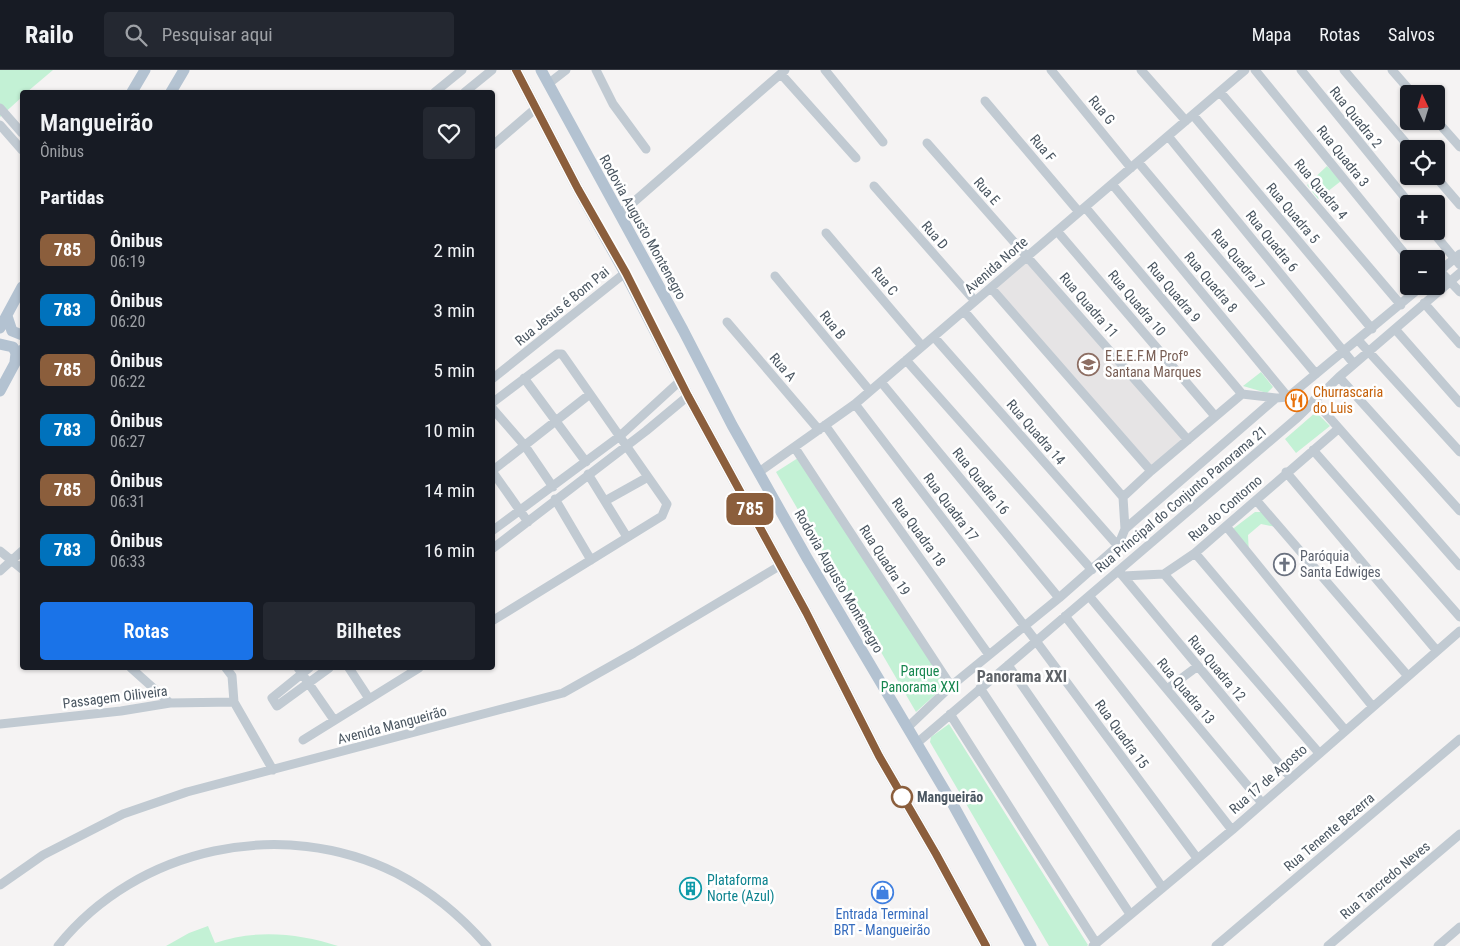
<!DOCTYPE html>
<html lang="pt">
<meta charset="utf-8">
<style>
:root{--surface:#171b24;--page:#242831;--text:#f1f3f6;--muted:#9ea1a6;--line:#363941;--accent:#1a73e8}
body{margin:0;font-family:"Roboto Condensed",sans-serif;background:var(--page);color:var(--text);height:100vh;display:flex;flex-direction:column;font-size:19px;white-space:nowrap}
*{box-sizing:border-box;margin:0}
p{font-size:16px;color:var(--muted)}
.icon{flex:none;width:28px;height:28px;fill:none;stroke:currentColor;stroke-width:2;stroke-linecap:round;stroke-linejoin:round}
.map{position:relative;flex:1;overflow:hidden}
.drawer{position:absolute;left:20px;top:20px;width:475px;height:580px;display:flex;flex-direction:column;background:var(--surface);border-radius:5px;box-shadow:0 1px 4px #0004}
.drawer>*{flex:none}
.badge{padding:0 10px;border-radius:8px;font-size:18px;line-height:32px}
.needle{width:32px;rotate:356deg}
.tools{position:absolute;left:1400px;top:15px;display:grid;gap:10px}
.tools a{display:grid;place-items:center;width:45px;height:45px;border-radius:5px;background:var(--surface);box-shadow:0 1px 4px #0004;font-size:25px}
.map>.badge{position:absolute;translate:-50% -50%;box-shadow:0 0 0 2px #fff}
h2{padding:0 20px;font-size:19px;line-height:45px}
.round{display:grid;place-items:center;flex:none;width:52px;height:52px;border-radius:5px;background:var(--page)}
.summary{display:flex;align-items:center;justify-content:space-between;height:85px;padding:0 20px}
h1{font-size:24px;font-weight:600;line-height:38px}
.cta{display:flex;gap:10px;margin-top:auto;padding:10px 20px}
.cta a{flex:1;height:58px;border-radius:5px;background:var(--accent);color:#fff;font-size:20px;font-weight:600;line-height:58px;text-align:center}
.cta a+a{background:var(--page);color:var(--text)}
ul{padding:0;list-style:none}
li{display:flex;align-items:center;gap:15px;height:60px;padding:0 20px}
li div{flex:1}
li b{display:block;font-size:19px}
li em{font-style:normal}
li .badge{min-width:55px;font-weight:700;text-align:center}
header{display:flex;align-items:center;gap:30px;box-sizing:border-box;height:70px;padding:0 25px;background:var(--surface);border-bottom:1px solid var(--line)}
header strong{font-size:24px}
nav{display:flex;gap:28px;margin-inline-start:auto;font-size:18px}
.search{width:350px;height:45px;background:var(--page);display:flex;align-items:center;gap:12px;box-sizing:border-box;padding:0 18px;border-radius:5px;color:var(--muted);font-size:19px}
.map>svg:first-child{display:block}
</style>
<header>
<strong>Railo</strong>
<div class="search"><svg class="icon" aria-label="search" viewBox="0 0 24 24"><circle cx="10" cy="10" r="6"/><path d="M15 15l6 6"/></svg>Pesquisar aqui</div>
<nav><a>Mapa</a><a>Rotas</a><a>Salvos</a></nav>
</header>
<div class="map">
<svg width="1460" height="876" viewBox="0 0 1460 876">
<rect width="100%" height="100%" fill="#f5f3f3"/>
<path fill="#e6e4e5" d="M 1025,188 L 1185,370 L 1150,397 L 994,218 Z"/>
<path fill="#c3f1d5" d="M 0,0 L 53,0 L 27,22 L 22,22 L 22,27 L 0,47 Z
M 1327,96 L 1341,111 L 1318,129 L 1307,115 Z
M 1261,302 L 1273,317 L 1267,323 L 1243,316 Z
M 1316,342 L 1330,356 L 1296,383 L 1285,369 Z
M 798,388 L 947,614 L 916,642 L 776,402 Z
M 1255,442 L 1262,442 L 1276,457 L 1261,454 L 1248,465 L 1249,485 L 1230,461 Z
M 949,654 L 1088,875 L 1087,876 L 1049,876 L 930,672 L 931,667 Z
M 208,856 L 215,873 C 255,859 298,863 338,876 L 166,876 L 189,863 Z"/>
<g fill="none" stroke-linecap="round" stroke-linejoin="round">
<path stroke="#c1cad2" stroke-width="9" d="M 596,0 L 613,34 L 646,79
M 825,0 L 883,72
M 1051,0 L 1131,98
M 1141,0 L 1186,51
M 1255,0 L 1409,189
M 1301,0 L 1410,134
M 1344,0 L 1411,79
M 1392,0 L 1413,24
M 781,4 L 856,88
M 548,14 L 566,0
M 435,22 L 462,0
M 465,22 L 492,0
M 1220,22 L 1401,235
M 985,31 L 1079,142
M 0,38 L 22,63
M 1193,45 L 1372,259
M 1436,50 L 1460,77
M 0,55 L 22,80
M 1168,66 L 1354,294
M 927,73 L 1188,370
M 492,76 L 535,39
M 1138,92 L 1316,304
M 1435,106 L 1460,135
M 1112,114 L 1288,327
M 874,116 L 975,231
M 1085,137 L 1242,324
M 620,144 L 785,0
M 1057,161 L 1215,346
M 1432,161 L 1460,195
M 826,163 L 922,276
M 1440,201 L 1460,222
M 1436,204 L 1460,184
M 775,206 L 870,321
M 991,218 L 1151,401
M 1424,233 L 1460,274
M 964,241 L 1123,427
M 727,252 L 819,360
M 1395,259 L 1460,333
M 934,267 L 1118,476
M 1358,270 L 1460,382
M 906,290 L 1092,500
M 1339,307 L 1460,441
M 524,308 L 586,392
M 492,309 L 625,203
M 881,312 L 1059,528
M 1314,330 L 1460,496
M 492,333 L 557,284 L 562,284 L 667,434 L 662,446 L 492,551
M 855,334 L 1036,571 L 1197,788
M 492,338 L 525,376 L 553,417
M 825,355 L 989,585
M 795,378 L 951,616
M 1313,380 L 1460,547
M 759,402 L 855,334 L 1245,0
M 1286,402 L 1437,581
M 588,404 L 627,467
M 555,429 L 591,490
M 1256,430 L 1407,605
M 605,431 L 648,407
M 528,452 L 492,401 L 590,324
M 1226,456 L 1373,637
M 1125,459 L 1123,427 L 1151,401 L 1242,324 L 1276,328
M 492,461 L 620,366 L 680,311
M 492,479 L 646,361 L 688,326
M 0,481 L 22,499
M 1195,483 L 1345,660
M 0,501 L 22,481
M 1118,501 L 1123,506 L 1164,504 L 1195,483 L 1338,359
M 1164,504 L 1319,683
M 1123,506 L 1291,708
M 1089,526 L 1262,733
M 1065,546 L 1232,760
M 1008,595 L 1162,817
M 131,598 L 170,633
M 226,598 L 232,606 L 234,632 L 273,700
M 298,598 L 334,650
M 309,598 L 272,628 L 277,636 L 329,598
M 349,598 L 368,627
M 980,618 L 1130,844
M 1167,619 L 1198,596
M 950,644 L 1096,873
M 0,654 L 121,641 L 170,633 L 234,632
M 908,657 L 951,616 L 1059,528 L 1118,476 L 1125,459 L 1276,328 L 1288,327 L 1422,216
M 303,670 L 419,598
M 917,673 L 1297,348 L 1339,307 L 1460,203
M 0,815 L 43,785 L 123,744 L 187,722 L 563,623 L 634,583 L 781,495
M 58,876 C 137,777 283,746 396,803 C 431,821 461,846 487,876
M 1093,876 L 1232,760 L 1460,561
M 1216,876 L 1460,669
M 1328,876 L 1460,764
M 1438,876 L 1460,857"/>
<path stroke="#b3c2d1" stroke-width="11" d="M 516,0 L 578,119 L 625,203 L 688,326 L 806,542 L 879,686 L 936,784 L 986,876
M 541,0 L 683,260 L 732,355 L 807,488 L 951,731 L 1031,876
M 132,22 L 145,0
M 171,22 L 184,0
M 7,246 L 12,261 L 22,265
M 0,258 L 22,217
M 0,274 L 13,277 L 16,283 L 15,292
M 0,321 L 22,280"/>
</g>
<g fill="none" stroke-linecap="round" stroke-linejoin="round">
<defs>
<path id="line" d="M 516,0 L 578,119 L 626,203 L 688,326 L 806,542 L 879,686 L 936,784 L 986,876"/>
</defs>
<use href="#line" stroke="#fff" stroke-width="11"/>
<use href="#line" stroke="#8b5e3c" stroke-width="8"/>
</g>
<defs>
<symbol id="school-ring" viewBox="-11 -11 22 22"><circle r="9.5" fill="#fff" stroke="#8d6e63" stroke-width="1.5"/><path d="M0-5L7-2L0 1L-7-2ZM-4 1L0 2.5L4 1V4Q0 6-4 4Z" fill="#8d6e63"/></symbol>
<symbol id="restaurant-ring" viewBox="-11 -11 22 22"><circle r="9.5" fill="#fff" stroke="#e8710a" stroke-width="1.5"/><path d="M-5-6h1v4h1v-4h1v4h1v-4h1v5L-1.5 .5V6h-2V.5L-5-1ZM5-6V6H3V1.5H1.5Q1.5-4 5-6Z" fill="#e8710a"/></symbol>
<symbol id="church-ring" viewBox="-11 -11 22 22"><circle r="9.5" fill="#fff" stroke="#6b7280" stroke-width="1.5"/><path d="M-1.2-6h2.4v3.5h3.3v2.4h-3.3V6h-2.4V-.1h-3.3v-2.4h3.3Z" fill="#6b7280"/></symbol>
<symbol id="building-ring" viewBox="-11 -11 22 22"><circle r="9.5" fill="#fff" stroke="#0f9aa8" stroke-width="1.5"/><path d="M-4-6H4V6H1V3H-1V6H-4ZM-2.5-4.3h1.7v1.8h-1.7ZM.8-4.3h1.7v1.8H.8ZM-2.5-1h1.7V.8h-1.7ZM.8-1h1.7V.8H.8Z" fill="#0f9aa8"/></symbol>
<symbol id="shop-ring" viewBox="-11 -11 22 22"><circle r="9.5" fill="#fff" stroke="#3f7fe0" stroke-width="1.5"/><path d="M-5-2.5h2.3a2.7 3.5 0 0 1 5.4 0H5L5.5 6h-11ZM-1.5-2.5h3a1.5 2.3 0 0 0-3 0Z" fill="#3f7fe0"/></symbol>
</defs>
<g fill-rule="evenodd">
<use href="#school-ring" x="1076" y="282" width="25" height="25"/>
<use href="#restaurant-ring" x="1284" y="318" width="25" height="25"/>
<use href="#church-ring" x="1272" y="482" width="25" height="25"/>
<use href="#building-ring" x="678" y="806" width="25" height="25"/>
<use href="#shop-ring" x="870" y="810" width="25" height="25"/>
</g>
<circle fill="#fff" stroke="#8b5e3c" stroke-width="2.5" cx="902" cy="727" r="10"/>
<g text-anchor="middle" dominant-baseline="central" stroke-width="5" stroke-linejoin="round" paint-order="stroke">
<g font-size="14" fill="#4a5661" stroke="#fff">
<text transform="translate(1102 40) rotate(50)">Rua G</text>
<text transform="translate(1356 47) rotate(51)">Rua Quadra 2</text>
<text transform="translate(1043 78) rotate(50)">Rua F</text>
<text transform="translate(1343 86) rotate(51)">Rua Quadra 3</text>
<text transform="translate(1321 119) rotate(50)">Rua Quadra 4</text>
<text transform="translate(987 121) rotate(48)">Rua E</text>
<text transform="translate(1293 143) rotate(50)">Rua Quadra 5</text>
<text transform="translate(643 157) rotate(61)">Rodovia Augusto Montenegro</text>
<text transform="translate(935 165) rotate(49)">Rua D</text>
<text transform="translate(1272 171) rotate(51)">Rua Quadra 6</text>
<text transform="translate(1238 189) rotate(50)">Rua Quadra 7</text>
<text transform="translate(996 195) rotate(-41)">Avenida Norte</text>
<text transform="translate(885 211) rotate(50)">Rua C</text>
<text transform="translate(1211 212) rotate(50)">Rua Quadra 8</text>
<text transform="translate(1174 222) rotate(50)">Rua Quadra 9</text>
<text transform="translate(1137 233) rotate(50)">Rua Quadra 10</text>
<text transform="translate(1089 235) rotate(49)">Rua Quadra 11</text>
<text transform="translate(562 236) rotate(-39)">Rua Jesus é Bom Pai</text>
<text transform="translate(833 255) rotate(51)">Rua B</text>
<text transform="translate(783 297) rotate(49)">Rua A</text>
<text transform="translate(1036 362) rotate(49)">Rua Quadra 14</text>
<text transform="translate(981 411) rotate(51)">Rua Quadra 16</text>
<text transform="translate(1181 429) rotate(-40)">Rua Principal do Conjunto Panorama 21</text>
<text transform="translate(951 437) rotate(53)">Rua Quadra 17</text>
<text transform="translate(1225 438) rotate(-41)">Rua do Contorno</text>
<text transform="translate(919 462) rotate(54)">Rua Quadra 18</text>
<text transform="translate(885 490) rotate(57)">Rua Quadra 19</text>
<text transform="translate(839 511) rotate(60)">Rodovia Augusto Montenegro</text>
<text transform="translate(1217 598) rotate(50)">Rua Quadra 12</text>
<text transform="translate(1186 621) rotate(50)">Rua Quadra 13</text>
<text transform="translate(115 627) rotate(-7)">Passagem Oiliveira</text>
<text transform="translate(392 655) rotate(-15)">Avenida Mangueirão</text>
<text transform="translate(1122 664) rotate(54)">Rua Quadra 15</text>
<text transform="translate(1268 709) rotate(-41)">Rua 17 de Agosto</text>
<text transform="translate(1329 762) rotate(-40)">Rua Tenente Bezerra</text>
<text transform="translate(1385 810) rotate(-40)">Rua Tancredo Neves</text>
</g>
<g font-size="14" fill="#785e54" stroke="#fff" text-anchor="start">
<text x="1105" y="286">E.E.E.F.M Profº<tspan x="1105" dy="16">Santana Marques</tspan></text>
</g>
<g font-size="14" fill="#c56008" stroke="#fff" text-anchor="start">
<text x="1313" y="322">Churrascaria<tspan x="1313" dy="16">do Luis</tspan></text>
</g>
<g font-size="14" fill="#5b616d" stroke="#fff" text-anchor="start">
<text x="1300" y="486">Paróquia<tspan x="1300" dy="16">Santa Edwiges</tspan></text>
</g>
<g font-size="14" fill="#17864f" stroke="#fff">
<text x="920" y="601">Parque<tspan x="920" dy="16">Panorama XXI</tspan></text>
</g>
<g font-size="14" font-weight="bold" fill="#4a5661" stroke="#fff" text-anchor="start">
<text x="917" y="727">Mangueirão</text>
</g>
<g font-size="14" fill="#0d838f" stroke="#fff" text-anchor="start">
<text x="707" y="810">Plataforma<tspan x="707" dy="16">Norte (Azul)</tspan></text>
</g>
<g font-size="14" fill="#366cbe" stroke="#fff">
<text x="882" y="844">Entrada Terminal<tspan x="882" dy="16">BRT - Mangueirão</tspan></text>
</g>
<g font-size="16" font-weight="bold" fill="#5f6368" stroke="#fff">
<text x="1022" y="606">Panorama XXI</text>
</g>
</g>
</svg>
<div class="tools">
<a><svg class="needle" viewBox="-14 -14 28 28"><path d="M0-13l5 13h-10z" fill="#e53935"/><path d="M0 13l5-13h-10z" fill="#9ea1a6"/></svg></a>
<a><svg class="icon" aria-label="locate" viewBox="0 0 24 24"><circle cx="12" cy="12" r="6"/><path d="M12 2v4M12 18v4M2 12h4M18 12h4"/></svg></a>
<a>+</a>
<a>−</a>
</div>
<b class="badge" style="left:750px;top:439px;background:#8b5e3c;color:#fff">785</b>
<section class="drawer">
<div class="summary"><div><h1>Mangueirão</h1><p>Ônibus</p></div><a class="round"><svg class="icon" aria-label="heart" viewBox="0 0 24 24"><path d="M12 20l-8-8c-3-5 5-10 8-4 3-6 11-1 8 4z"/></svg></a></div>
<h2>Partidas</h2>
<ul>
<li><span class="badge" style="background:#8b5e3c;color:#fff">785</span><div><b>Ônibus</b><p>06:19</p></div><em>2 min</em></li>
<li><span class="badge" style="background:#0072bc;color:#fff">783</span><div><b>Ônibus</b><p>06:20</p></div><em>3 min</em></li>
<li><span class="badge" style="background:#8b5e3c;color:#fff">785</span><div><b>Ônibus</b><p>06:22</p></div><em>5 min</em></li>
<li><span class="badge" style="background:#0072bc;color:#fff">783</span><div><b>Ônibus</b><p>06:27</p></div><em>10 min</em></li>
<li><span class="badge" style="background:#8b5e3c;color:#fff">785</span><div><b>Ônibus</b><p>06:31</p></div><em>14 min</em></li>
<li><span class="badge" style="background:#0072bc;color:#fff">783</span><div><b>Ônibus</b><p>06:33</p></div><em>16 min</em></li>
</ul>
<div class="cta"><a>Rotas</a><a>Bilhetes</a></div>
</section>
</div>
